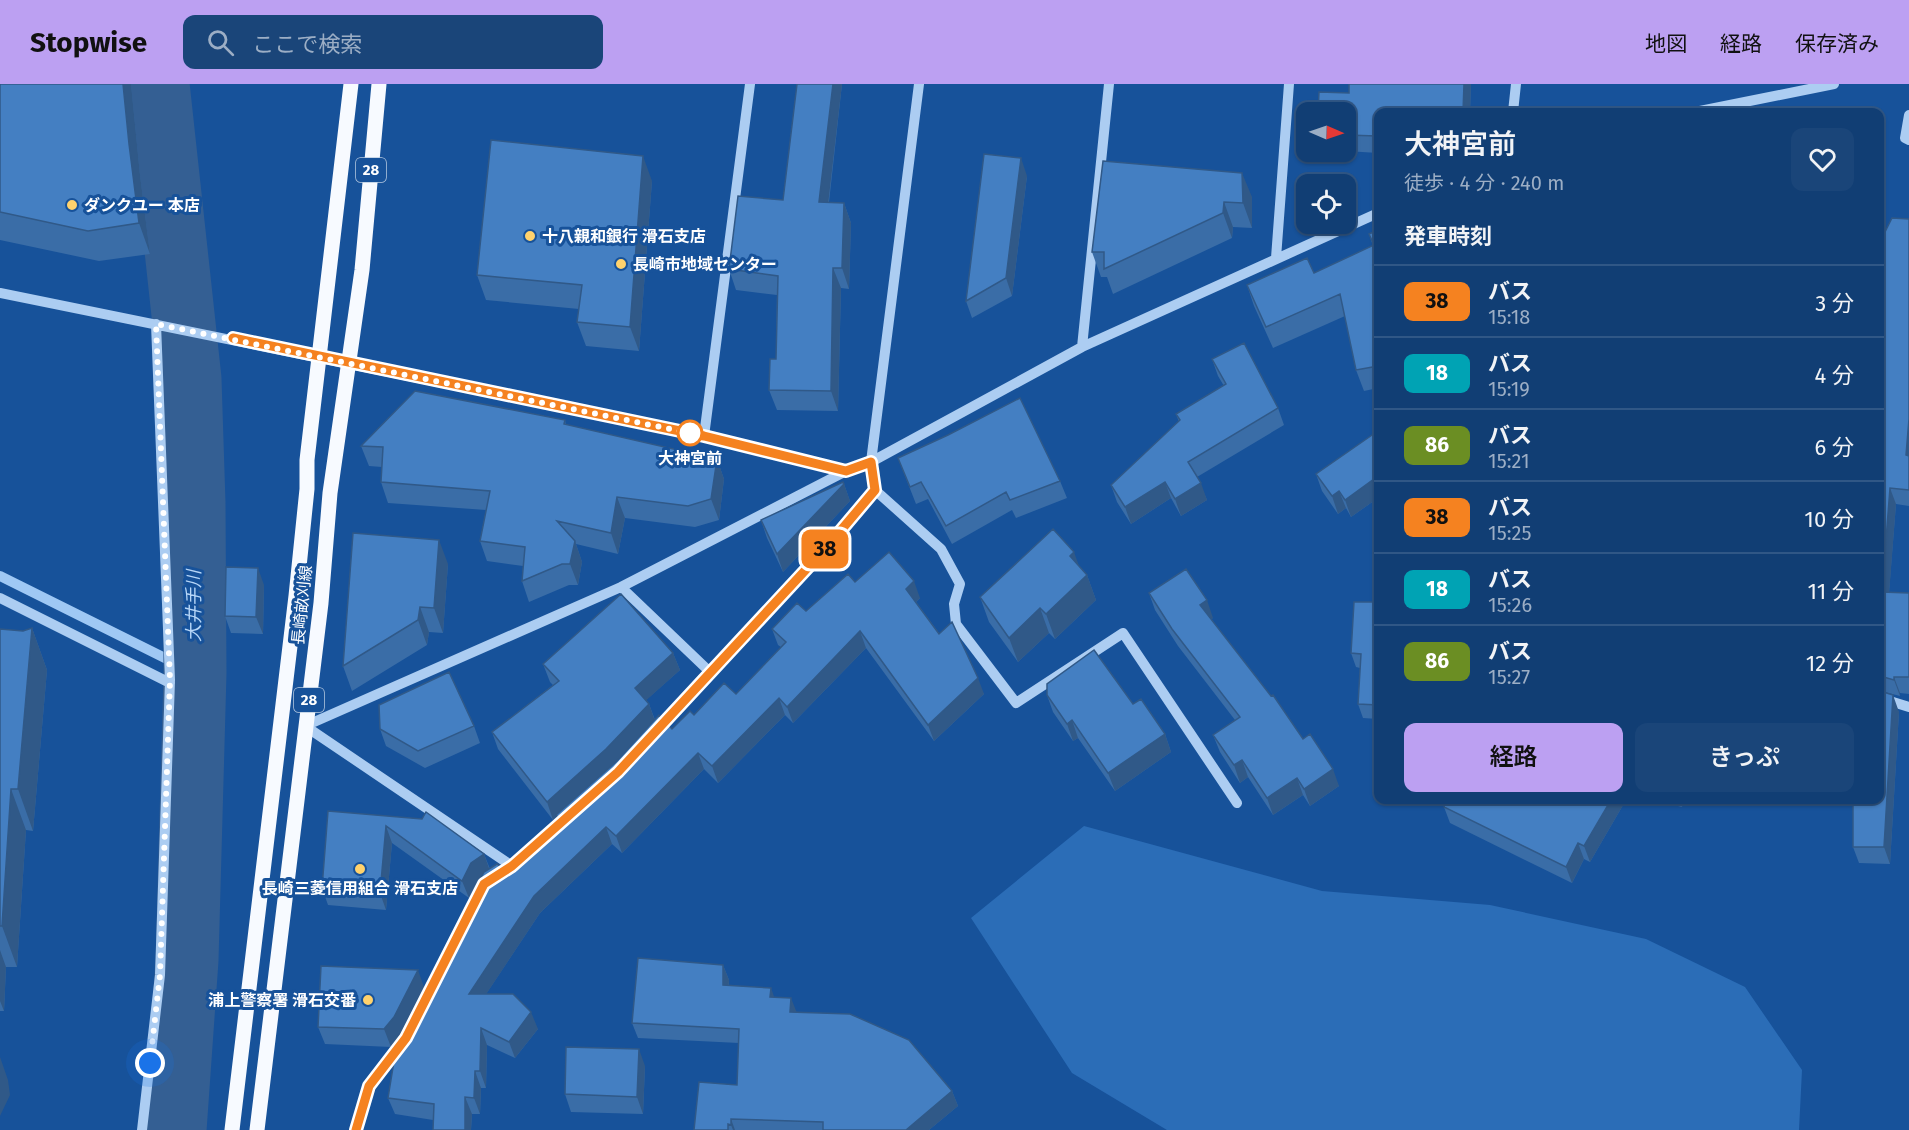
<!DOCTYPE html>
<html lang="ja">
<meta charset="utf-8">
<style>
:root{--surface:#113e74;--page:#1a4579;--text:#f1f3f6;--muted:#9caec5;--line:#305786;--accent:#bca0f2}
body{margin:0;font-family:"Fira Sans","Noto Sans JP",sans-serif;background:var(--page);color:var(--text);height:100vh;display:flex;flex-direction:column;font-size:22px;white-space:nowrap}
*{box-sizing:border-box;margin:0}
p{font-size:20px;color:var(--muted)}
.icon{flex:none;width:33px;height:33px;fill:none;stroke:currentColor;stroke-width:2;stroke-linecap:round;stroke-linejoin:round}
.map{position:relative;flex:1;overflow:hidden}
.drawer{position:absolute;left:1374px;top:24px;width:510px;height:696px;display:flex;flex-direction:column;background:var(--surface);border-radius:12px;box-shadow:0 2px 4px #0004,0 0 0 2px var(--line)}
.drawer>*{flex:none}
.badge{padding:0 12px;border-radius:9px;font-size:21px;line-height:39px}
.needle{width:39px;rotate:92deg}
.controls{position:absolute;left:1296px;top:18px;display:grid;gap:12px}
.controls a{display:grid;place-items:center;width:60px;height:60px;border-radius:12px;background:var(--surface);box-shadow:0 2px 4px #0004,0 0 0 2px var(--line);font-size:30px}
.you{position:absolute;width:30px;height:30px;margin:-15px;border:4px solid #fff;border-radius:50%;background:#1a73e8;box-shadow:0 0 0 9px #1a73e833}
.map>.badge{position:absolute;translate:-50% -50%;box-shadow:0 0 0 3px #fff}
h2{padding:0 30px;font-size:22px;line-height:54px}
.round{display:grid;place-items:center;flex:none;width:63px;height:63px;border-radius:12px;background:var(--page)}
.overview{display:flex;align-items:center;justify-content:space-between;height:102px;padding:0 30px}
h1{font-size:28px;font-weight:600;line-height:45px}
.primary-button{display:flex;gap:12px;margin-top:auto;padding:12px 30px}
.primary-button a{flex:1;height:69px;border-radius:12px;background:var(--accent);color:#111;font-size:24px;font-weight:600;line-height:69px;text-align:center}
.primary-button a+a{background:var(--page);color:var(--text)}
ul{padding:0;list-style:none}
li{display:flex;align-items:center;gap:18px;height:72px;padding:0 30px;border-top:2px solid var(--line)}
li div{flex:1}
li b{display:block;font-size:22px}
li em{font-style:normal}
li .badge{min-width:66px;font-weight:700;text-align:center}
header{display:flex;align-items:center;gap:36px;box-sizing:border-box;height:84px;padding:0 30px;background:var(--accent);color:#111}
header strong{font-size:28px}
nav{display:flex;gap:33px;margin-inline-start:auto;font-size:21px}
.search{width:420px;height:54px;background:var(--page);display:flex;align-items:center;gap:15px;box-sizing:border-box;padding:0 21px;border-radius:12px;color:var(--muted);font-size:22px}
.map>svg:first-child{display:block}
</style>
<header>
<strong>Stopwise</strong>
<div class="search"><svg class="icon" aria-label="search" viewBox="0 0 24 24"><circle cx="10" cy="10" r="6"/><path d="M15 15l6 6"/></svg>ここで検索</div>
<nav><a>地図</a><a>経路</a><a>保存済み</a></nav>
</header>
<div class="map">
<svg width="1909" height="1046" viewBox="0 0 1909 1046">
<rect width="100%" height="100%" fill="#17529a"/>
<path fill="#2b6db7" d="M 1084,742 L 1322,807 L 1490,821 L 1646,855 L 1745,903 L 1802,986 L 1799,1046 L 1167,1046 L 1072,989 L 971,834 Z"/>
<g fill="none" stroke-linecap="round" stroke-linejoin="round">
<path stroke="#9fc8f4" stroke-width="10" d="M 0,492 L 195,589"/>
<path stroke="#345f93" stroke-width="63" d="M 158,0 L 190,295 L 194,419 L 195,589 L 187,876 L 175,1046"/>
<path stroke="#accdf2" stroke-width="10" d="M 1513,28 L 1516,0
M 1695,28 L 1834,0
M 1909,31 L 1905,54 L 1909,56
M 1276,174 L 1289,0
M 0,209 L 704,352 L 846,387 L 871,378 L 1082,263 L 1378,129
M 1082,263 L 1109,0
M 704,352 L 750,0
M 875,406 L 941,465 L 960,500 L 954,520 L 956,540 L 1016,619 L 1123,549 L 1237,719
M 621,503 L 711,589
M 0,514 L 170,599
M 1880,614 L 1909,623
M 305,642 L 621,503 L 846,387
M 305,642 L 512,782
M 656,647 L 826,463 L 875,406 L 871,378 L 919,0
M 457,857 L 484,801
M 142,1046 L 160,891 L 170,596 L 156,240
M 356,1046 L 369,1002 L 403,958"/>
<path stroke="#f7faff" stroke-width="15" d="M 232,1046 L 296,512 L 307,405 L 307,376 L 351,0
M 257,1046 L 321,519 L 330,409 L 362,186 L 379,0"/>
</g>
<path fill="#3a6da7" d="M 0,0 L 131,0 L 140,91 L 150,170 L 99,177 L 0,156 Z
M 797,0 L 842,0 L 829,118 L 844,119 L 851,139 L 849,205 L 841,204 L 838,327 L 777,326 L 769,306 L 776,275 L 777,211 L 736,206 L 729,185 L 783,116 Z
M 1349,0 L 1471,0 L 1470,28 L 1378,28 L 1378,69 L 1346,67 L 1346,28 L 1349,9 Z
M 1103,77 L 1252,113 L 1252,144 L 1233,143 L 1232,154 L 1113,210 L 1107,193 L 1101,193 L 1092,168 Z
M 1027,92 L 1012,212 L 972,234 L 966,217 Z
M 652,97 L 639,267 L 586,262 L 577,238 L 579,225 L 486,216 L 477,191 Z
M 1909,135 L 1909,422 L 1896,420 L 1889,508 L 1909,509 L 1909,610 L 1900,609 L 1900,612 L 1881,607 L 1899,628 L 1890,780 L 1859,779 L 1853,763 L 1880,716 L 1880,158 Z
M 1378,146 L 1378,304 L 1364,307 L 1356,286 L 1345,232 L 1273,264 L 1254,222 L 1247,201 L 1314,189 L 1373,162 L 1369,150 Z
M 1212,275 L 1278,324 L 1284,341 L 1197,393 L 1207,416 L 1181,432 L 1171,414 L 1131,440 L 1117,418 L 1111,401 L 1179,338 L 1176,330 L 1224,302 L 1218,292 Z
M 565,336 L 566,341 L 717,375 L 724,395 L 719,436 L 695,443 L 625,434 L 618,470 L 576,460 L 582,478 L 578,501 L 569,501 L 529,518 L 522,497 L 523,482 L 487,477 L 480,457 L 486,426 L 388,419 L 381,398 L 382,383 L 369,382 L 361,362 Z
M 1378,354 L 1378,414 L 1351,433 L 1346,424 L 1338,430 L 1322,407 L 1316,390 Z
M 898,374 L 1060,397 L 1067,414 L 1016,434 L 1012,426 L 952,460 L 928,415 L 916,420 Z
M 844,400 L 850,417 L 783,488 L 767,454 L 761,436 Z
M 448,480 L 443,549 L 429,548 L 427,561 L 352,607 L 343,582 Z
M 1079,482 L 1087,491 L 1096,516 L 1055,555 L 1049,549 L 1018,578 L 989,538 L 980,513 Z
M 855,498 L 920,514 L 916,518 L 984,610 L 934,657 L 866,564 L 793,639 L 785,631 L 718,699 L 704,685 L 622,769 L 612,760 L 540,829 L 486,910 L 538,945 L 515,974 L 487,961 L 486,1004 L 481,1004 L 480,1030 L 472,1030 L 471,1046 L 433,1046 L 433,1036 L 395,1030 L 388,1014 L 398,953 L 391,963 L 325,960 L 318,943 L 424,903 L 401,949 L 408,941 L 480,820 L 475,806 L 481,794 L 478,796 L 469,814 L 392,759 L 386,826 L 328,821 L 322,804 L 328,727 L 484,770 L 490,785 L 505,785 L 558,735 L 557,732 L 553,736 L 498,665 L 492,648 L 553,601 L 550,598 L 543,580 L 673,569 L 680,586 L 646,616 L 649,620 L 655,636 L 672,645 L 694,631 L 736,610 L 781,563 L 778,561 L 772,545 L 806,527 Z
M 264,501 L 263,550 L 231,549 L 225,532 Z
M 1149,509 L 1213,534 L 1211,535 L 1339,702 L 1310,722 L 1303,711 L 1273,731 L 1248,693 L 1240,699 L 1220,668 L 1213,651 L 1235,636 L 1178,562 L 1155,526 Z
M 1378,518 L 1378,635 L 1363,634 L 1358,620 L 1360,584 L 1356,583 L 1351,569 Z
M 32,544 L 47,586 L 33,747 L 26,746 L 17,883 L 6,883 L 4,927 L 0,927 L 0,545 L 23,547 Z
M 1047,611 L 1133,620 L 1165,650 L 1171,668 L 1115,707 L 1078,654 L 1073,657 L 1053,628 Z
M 474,642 L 480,659 L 425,684 L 386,662 L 380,645 Z
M 1537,716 L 1626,716 L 1590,778 L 1584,775 L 1572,799 L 1450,739 L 1444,723 L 1541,718 Z
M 1654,716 L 1684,716 L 1682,723 Z
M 723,881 L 729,896 L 729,901 L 774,914 L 796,928 L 952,1007 L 958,1022 L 929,1046 L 694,1046 L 737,1001 L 739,959 L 638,954 L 632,939 Z
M 645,982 L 643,1030 L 571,1028 L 565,1010 Z"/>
<path fill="#305988" d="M 123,0 L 131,0 L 140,91 L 150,170 L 139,139 L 129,60 Z
M 833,0 L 842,0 L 826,138 L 819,118 Z
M 1464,0 L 1471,0 L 1470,28 L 1463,28 Z
M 643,72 L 652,97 L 639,267 L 630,243 Z
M 1021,74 L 1027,92 L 1012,212 L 1006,194 Z
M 1242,89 L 1252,113 L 1252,144 L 1243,119 Z
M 1224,118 L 1233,143 L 1232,154 L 1223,129 Z
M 844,119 L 851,139 L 849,205 L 842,184 Z
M 833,184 L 841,204 L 838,327 L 831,307 Z
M 1909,335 L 1909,378 L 1906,371 Z
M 717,375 L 724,395 L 719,436 L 711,415 Z
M 1378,392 L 1378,414 L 1351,433 L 1345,416 Z
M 1165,398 L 1171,414 L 1131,440 L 1125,423 Z
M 1201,399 L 1207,416 L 1181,432 L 1175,415 Z
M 844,400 L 850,417 L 783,488 L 777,470 Z
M 1890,404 L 1896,420 L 1888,524 L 1882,508 Z
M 1339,407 L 1346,424 L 1338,430 L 1332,412 Z
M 617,413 L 625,434 L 618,470 L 611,449 Z
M 439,456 L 448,480 L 443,549 L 434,524 Z
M 575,457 L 582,478 L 578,501 L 570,480 Z
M 1074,468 L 1083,493 L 1070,472 Z
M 258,484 L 264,501 L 263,550 L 256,533 Z
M 1087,491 L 1096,516 L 1055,555 L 1046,530 Z
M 914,497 L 920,514 L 912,522 L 906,505 Z
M 1207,516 L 1213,534 L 1206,538 L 1200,521 Z
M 420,523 L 429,548 L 427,561 L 418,536 Z
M 1040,524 L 1049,549 L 1018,578 L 1009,554 Z
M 32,544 L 47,586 L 33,747 L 18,705 Z
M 860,547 L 866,564 L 793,639 L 787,623 Z
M 673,569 L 680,586 L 641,621 L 635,604 Z
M 1894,593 L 1900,609 L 1900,612 L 1894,596 Z
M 978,594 L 984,610 L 934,657 L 928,641 Z
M 1893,611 L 1899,628 L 1890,780 L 1884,763 Z
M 779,614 L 785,631 L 718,699 L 712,682 Z
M 649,620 L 655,637 L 613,683 L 553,736 L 547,718 Z
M 1072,636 L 1078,654 L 1073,657 L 1067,640 Z
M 1165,650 L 1171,668 L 1115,707 L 1108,689 Z
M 698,669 L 704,685 L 622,769 L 616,752 Z
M 1242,676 L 1248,693 L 1240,699 L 1234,681 Z
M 1333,685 L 1339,702 L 1310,722 L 1304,705 Z
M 1297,694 L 1303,711 L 1273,731 L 1267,714 Z
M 11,705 L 26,746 L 17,883 L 2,842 Z
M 1611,716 L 1626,716 L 1590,778 L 1584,762 Z
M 1679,716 L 1684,716 L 1682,723 Z
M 386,742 L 392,759 L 386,826 L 380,809 Z
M 606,743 L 612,760 L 540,829 L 475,927 L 469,910 L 534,812 Z
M 1578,759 L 1584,775 L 1572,799 L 1566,783 Z
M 484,770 L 490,787 L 478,796 L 469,814 L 462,797 L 471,779 Z
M 0,866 L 6,883 L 4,927 L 0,917 Z
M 723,881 L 729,896 L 728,916 L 723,901 Z
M 418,886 L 424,903 L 401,950 L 391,963 L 384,945 Z
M 771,904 L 776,918 L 770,913 Z
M 791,914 L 797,929 L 790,928 Z
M 531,928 L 538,945 L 515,974 L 509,958 Z
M 481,944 L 487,961 L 486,1004 L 480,987 Z
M 639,965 L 645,982 L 643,1030 L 637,1013 Z
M 0,973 L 8,996 L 10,1011 L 0,1032 Z
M 475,987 L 481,1004 L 480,1030 L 474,1014 Z
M 952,1007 L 958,1022 L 929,1046 L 906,1046 Z
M 465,1013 L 472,1030 L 471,1046 L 465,1046 Z
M 731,1035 L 735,1046 L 733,1046 L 731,1041 Z"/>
<path fill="#447fc2" stroke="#305988" stroke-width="1.5" d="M 0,0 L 123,0 L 129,60 L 139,139 L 88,147 L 0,128 Z
M 797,0 L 833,0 L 819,118 L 844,119 L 842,184 L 833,184 L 831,307 L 769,306 L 770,275 L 776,275 L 778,192 L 729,185 L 738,112 L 783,116 Z
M 1349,0 L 1464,0 L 1463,28 L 1378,28 L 1377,52 L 1346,51 L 1346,28 L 1318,28 L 1319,8 L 1349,9 Z
M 1777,23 L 1796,28 L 1757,28 Z
M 491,56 L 643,72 L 630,243 L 577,238 L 582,201 L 477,191 Z
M 984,70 L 1021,74 L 1006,194 L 966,217 Z
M 1103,77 L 1242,89 L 1243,119 L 1224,118 L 1223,129 L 1104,185 L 1104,168 L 1092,168 Z
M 1892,134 L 1909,135 L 1909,335 L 1906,371 L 1909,372 L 1909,406 L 1890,404 L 1882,508 L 1909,509 L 1909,593 L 1894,593 L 1894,596 L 1880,592 L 1880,158 Z
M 1378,146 L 1378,282 L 1356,286 L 1340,210 L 1266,243 L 1247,201 L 1307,174 L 1314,189 L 1374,161 L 1369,150 Z
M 1244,259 L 1278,324 L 1188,378 L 1201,399 L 1175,415 L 1165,398 L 1125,423 L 1111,401 L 1180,336 L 1176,330 L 1226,300 L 1212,275 Z
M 415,307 L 565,336 L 564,340 L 717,375 L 711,415 L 688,422 L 617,413 L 611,449 L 557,437 L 575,457 L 570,480 L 562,480 L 522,497 L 525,463 L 480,457 L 490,407 L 381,398 L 383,363 L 361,362 Z
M 1020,314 L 1060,397 L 1010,416 L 1006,408 L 946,442 L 921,398 L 910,403 L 898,374 L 948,351 Z
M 1375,349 L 1378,354 L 1378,392 L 1345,416 L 1339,407 L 1332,412 L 1316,390 Z
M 843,398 L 844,400 L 777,470 L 761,436 Z
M 1053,445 L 1074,468 L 1070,472 L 1087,491 L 1046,530 L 1040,524 L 1009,554 L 980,513 Z
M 353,449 L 439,456 L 434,524 L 420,523 L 418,536 L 343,582 Z
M 889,468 L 914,497 L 906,505 L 939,550 L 952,538 L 978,594 L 928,641 L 860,547 L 787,623 L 779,614 L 712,682 L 698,669 L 616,752 L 606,743 L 534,812 L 469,910 L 513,910 L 531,928 L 509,958 L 481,944 L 480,987 L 475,987 L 474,1014 L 465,1013 L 465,1046 L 433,1046 L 434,1020 L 388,1014 L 398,953 L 408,941 L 436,884 L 484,813 L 475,806 L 484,788 L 497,780 L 505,785 L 559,734 L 556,731 L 617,677 L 659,631 L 672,645 L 690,627 L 694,631 L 724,599 L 736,610 L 786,558 L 772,545 L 797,519 L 806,527 L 848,490 L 855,498 Z
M 226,483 L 258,484 L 256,533 L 225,532 Z
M 1186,485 L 1207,516 L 1200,521 L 1271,612 L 1273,611 L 1303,655 L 1310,650 L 1333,685 L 1304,705 L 1297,694 L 1267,714 L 1242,676 L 1234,681 L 1213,651 L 1240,633 L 1172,545 L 1149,509 Z
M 621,510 L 673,569 L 635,604 L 649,620 L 606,665 L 547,718 L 492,648 L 559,597 L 543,580 Z
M 1354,518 L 1378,518 L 1378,621 L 1358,620 L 1361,570 L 1351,569 Z
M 32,544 L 18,705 L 11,705 L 2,842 L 0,842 L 0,545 L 23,547 Z
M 1094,566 L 1133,620 L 1141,615 L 1165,650 L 1108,689 L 1072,636 L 1067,640 L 1047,611 L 1047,600 Z
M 449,588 L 474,642 L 418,667 L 380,645 L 379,621 Z
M 1880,607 L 1893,611 L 1884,763 L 1853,763 L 1853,716 L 1880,716 Z
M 1447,716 L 1531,716 L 1536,718 L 1544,718 L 1545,716 L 1611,716 L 1584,762 L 1578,759 L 1566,783 L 1444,723 Z
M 328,727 L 422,735 L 426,728 L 484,770 L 471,779 L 462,797 L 386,742 L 380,809 L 322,804 Z
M 638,874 L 723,881 L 723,901 L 771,904 L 770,913 L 791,914 L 790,928 L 850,930 L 909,956 L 952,1007 L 906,1046 L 823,1046 L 823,1038 L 731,1035 L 731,1041 L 728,1040 L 728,1046 L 694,1046 L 699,998 L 737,1001 L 739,945 L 632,939 Z
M 321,882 L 418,886 L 394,933 L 384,945 L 318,943 Z
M 566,963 L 639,965 L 637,1013 L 565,1010 Z"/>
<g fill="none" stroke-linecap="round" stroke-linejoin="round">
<defs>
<path id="line" d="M 233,254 L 704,352 L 846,387 L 871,378 L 875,406 L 826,464 L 618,688 L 512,782 L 484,800 L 406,954 L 369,1002 L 356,1046"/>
</defs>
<use href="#line" stroke="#fff" stroke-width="14"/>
<use href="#line" stroke="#f58220" stroke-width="9"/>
<path stroke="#fff" stroke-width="6" stroke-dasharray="0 10.8" d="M 150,979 L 160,891 L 170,596 L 156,240 L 690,349"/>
</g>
<g fill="#ffd26d" stroke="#17529a" stroke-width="2">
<circle cx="72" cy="121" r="6"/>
<circle cx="530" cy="152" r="6"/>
<circle cx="621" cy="180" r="6"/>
<circle cx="360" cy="785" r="6"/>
<circle cx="368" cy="916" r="6"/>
</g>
<circle fill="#fff" stroke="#f58220" stroke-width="3" cx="690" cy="349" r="12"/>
<g text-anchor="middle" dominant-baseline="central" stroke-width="6" stroke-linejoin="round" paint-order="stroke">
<g fill="#17529a" stroke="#b9cbe1" stroke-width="1.5">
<rect x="356" y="74" width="30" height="24" rx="4.5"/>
<rect x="294" y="604" width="30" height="24" rx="4.5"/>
</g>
<g font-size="15" font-weight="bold" fill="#fff">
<text x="371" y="86">28</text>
<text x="309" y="616">28</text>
</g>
<g font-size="16" font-weight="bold" fill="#fff" stroke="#17529a" text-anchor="start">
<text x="84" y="121">ダンクユー 本店</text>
<text x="542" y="152">十八親和銀行 滑石支店</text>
<text x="633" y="180">長崎市地域センター</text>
<text x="360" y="804" text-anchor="middle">長崎三菱信用組合 滑石支店</text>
<text x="356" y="916" text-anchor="end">浦上警察署 滑石交番</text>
</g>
<g font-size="16" font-weight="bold" fill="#fff" stroke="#17529a">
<text x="690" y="374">大神宮前</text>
</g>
<g font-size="16" fill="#fff" stroke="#17529a">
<text transform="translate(302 521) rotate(-84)">長崎畝刈線</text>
</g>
<g font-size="18" font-style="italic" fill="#b8d7f8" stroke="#17529a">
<text transform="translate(194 522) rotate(-90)">大井手川</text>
</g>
</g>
</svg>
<div class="controls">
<a><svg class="needle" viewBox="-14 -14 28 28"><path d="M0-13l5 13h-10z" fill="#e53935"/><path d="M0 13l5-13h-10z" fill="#9caec5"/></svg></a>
<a><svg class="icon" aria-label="locate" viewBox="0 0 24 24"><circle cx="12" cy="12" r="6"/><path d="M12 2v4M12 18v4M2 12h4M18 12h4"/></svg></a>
</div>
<div class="you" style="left:150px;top:979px"></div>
<b class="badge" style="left:825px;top:465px;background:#f58220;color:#111">38</b>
<section class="drawer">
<div class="overview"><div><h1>大神宮前</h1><p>徒歩 · 4 分 · 240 m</p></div><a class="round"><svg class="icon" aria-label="heart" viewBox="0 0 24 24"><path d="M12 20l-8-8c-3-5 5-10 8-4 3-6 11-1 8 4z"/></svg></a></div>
<h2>発車時刻</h2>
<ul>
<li><span class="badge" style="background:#f58220;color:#111">38</span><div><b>バス</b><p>15:18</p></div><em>3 分</em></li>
<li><span class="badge" style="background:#00a3b4;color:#fff">18</span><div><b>バス</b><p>15:19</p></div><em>4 分</em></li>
<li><span class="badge" style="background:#6b8e23;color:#fff">86</span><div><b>バス</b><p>15:21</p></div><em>6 分</em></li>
<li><span class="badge" style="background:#f58220;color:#111">38</span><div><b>バス</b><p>15:25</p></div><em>10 分</em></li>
<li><span class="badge" style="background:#00a3b4;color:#fff">18</span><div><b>バス</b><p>15:26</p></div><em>11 分</em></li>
<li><span class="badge" style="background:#6b8e23;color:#fff">86</span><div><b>バス</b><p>15:27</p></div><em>12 分</em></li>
</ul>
<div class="primary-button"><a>経路</a><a>きっぷ</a></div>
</section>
</div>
